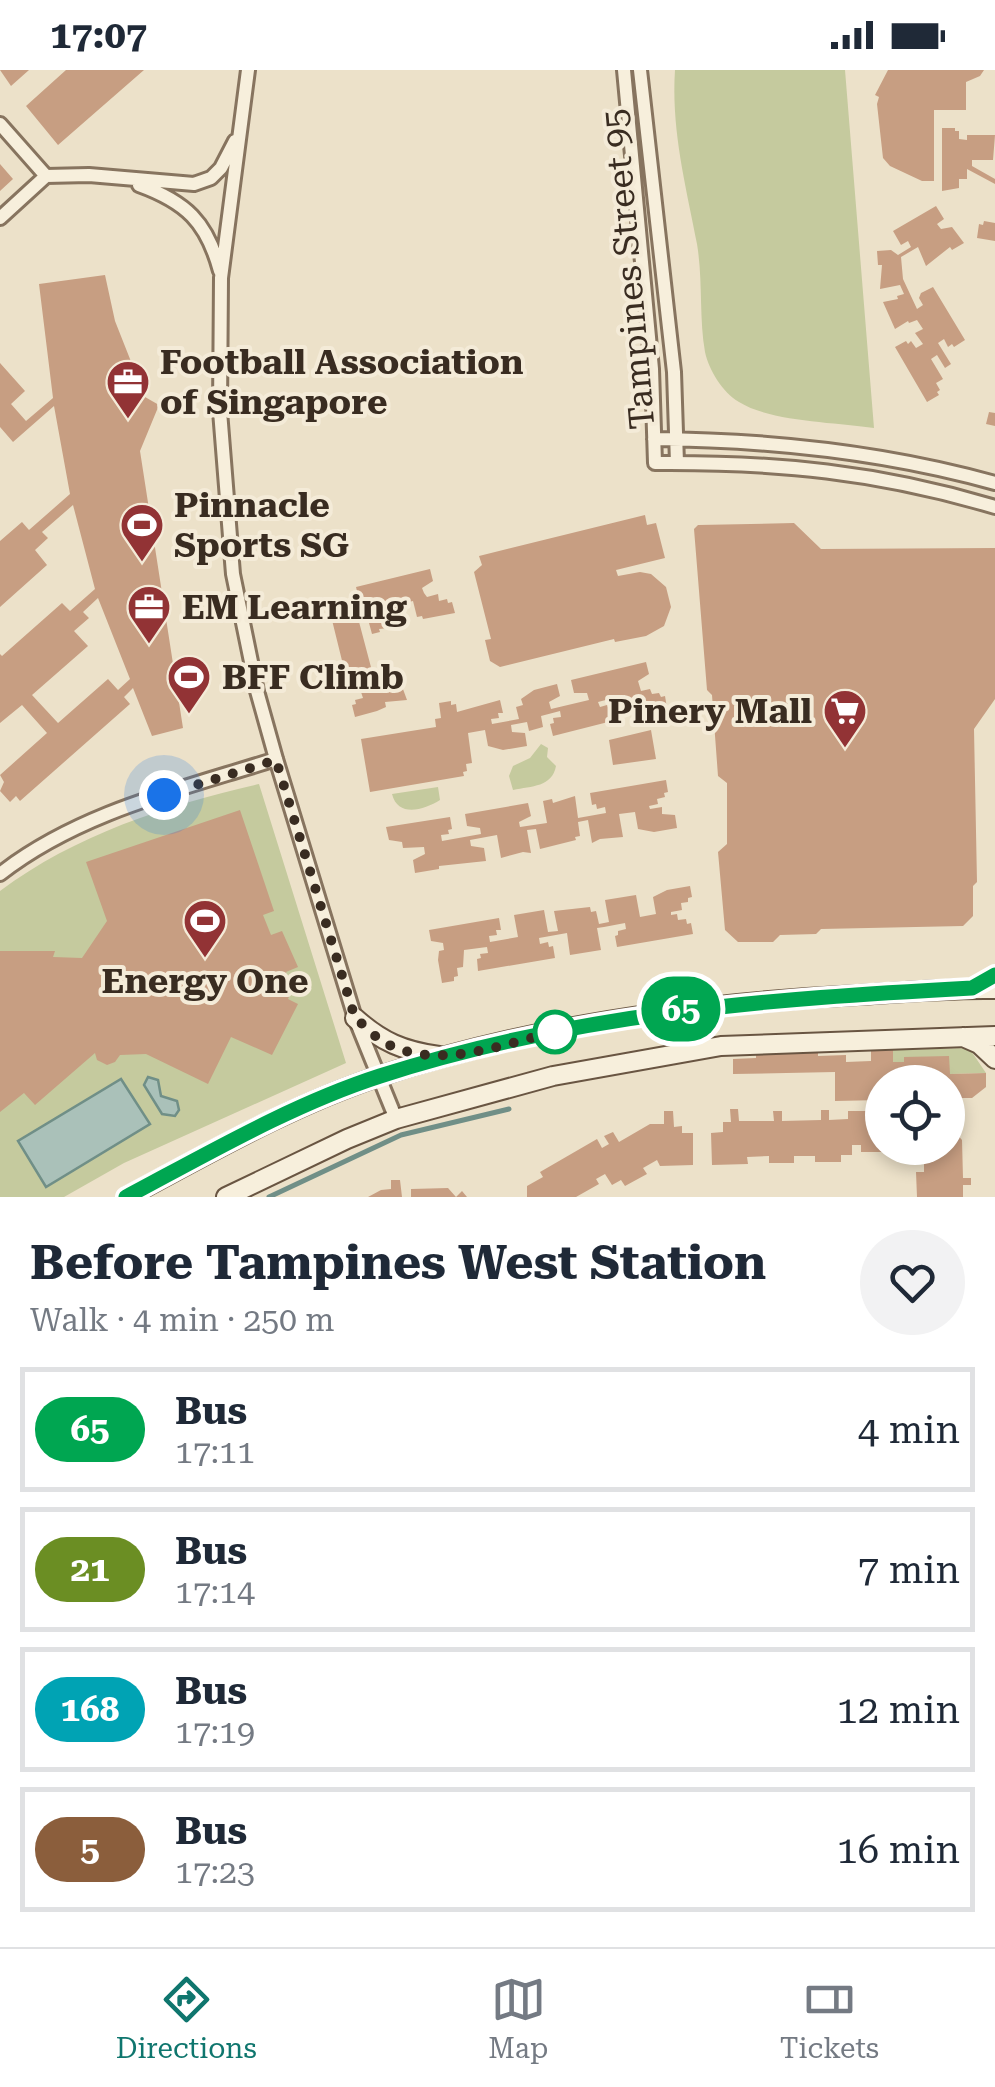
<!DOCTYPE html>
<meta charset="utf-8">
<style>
:root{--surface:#fff;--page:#f2f2f3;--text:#1f2937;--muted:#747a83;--line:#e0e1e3;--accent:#0f766e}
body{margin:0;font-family:"Roboto Serif",serif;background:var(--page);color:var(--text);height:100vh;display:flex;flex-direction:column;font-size:38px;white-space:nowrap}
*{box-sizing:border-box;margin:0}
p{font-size:32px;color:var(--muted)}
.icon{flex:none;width:55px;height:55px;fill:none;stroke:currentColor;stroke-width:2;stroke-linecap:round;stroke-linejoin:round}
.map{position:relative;height:1127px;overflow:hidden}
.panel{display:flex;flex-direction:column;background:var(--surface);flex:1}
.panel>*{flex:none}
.badge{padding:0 20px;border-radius:32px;font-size:35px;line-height:65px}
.tools{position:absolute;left:865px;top:995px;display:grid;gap:20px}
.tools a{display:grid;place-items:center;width:100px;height:100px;border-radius:50%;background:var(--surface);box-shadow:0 5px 15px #0003;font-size:50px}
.you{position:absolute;width:50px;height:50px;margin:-25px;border:8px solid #fff;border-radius:50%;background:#1a73e8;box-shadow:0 0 0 15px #1a73e833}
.map>.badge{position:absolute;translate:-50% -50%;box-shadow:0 0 0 5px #fff}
.round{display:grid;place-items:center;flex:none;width:105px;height:105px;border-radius:52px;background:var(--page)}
.summary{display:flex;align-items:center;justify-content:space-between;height:170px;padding:0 30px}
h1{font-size:48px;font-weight:700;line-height:75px}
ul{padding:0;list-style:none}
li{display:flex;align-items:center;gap:30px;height:125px;margin:0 20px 15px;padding:0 10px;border:5px solid var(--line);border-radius:0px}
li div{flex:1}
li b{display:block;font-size:38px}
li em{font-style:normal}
li .badge{min-width:110px;font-weight:700;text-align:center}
.status{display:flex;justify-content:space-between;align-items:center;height:70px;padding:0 50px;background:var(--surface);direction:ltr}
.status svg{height:28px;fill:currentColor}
.tabs{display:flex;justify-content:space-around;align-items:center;height:140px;border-top:2px solid var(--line);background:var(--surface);font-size:28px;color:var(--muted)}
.tabs a{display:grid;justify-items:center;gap:5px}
.tabs .active{color:var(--accent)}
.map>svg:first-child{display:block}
</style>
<div class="status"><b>17:07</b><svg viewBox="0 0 49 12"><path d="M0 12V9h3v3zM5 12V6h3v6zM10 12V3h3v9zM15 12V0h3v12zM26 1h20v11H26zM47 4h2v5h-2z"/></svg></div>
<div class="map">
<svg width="995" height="1127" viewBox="0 0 995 1127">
<rect width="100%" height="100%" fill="#ece1c9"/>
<path fill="#c5ca9e" d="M 675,0 L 845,0 L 874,358 C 835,352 771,352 739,332 C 722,322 709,300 705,282 C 699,247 703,210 697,174 C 686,116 671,60 675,0 Z
M 541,674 L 548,678 L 547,687 L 556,696 C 552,717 532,716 513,720 L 509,706 L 513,696 L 530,688 Z
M 259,714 L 346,993 L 124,1093 L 64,1127 L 0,1127 L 0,821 C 76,764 168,735 259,714 Z
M 438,717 L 440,730 C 424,740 398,748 392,724 Z
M 969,978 L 986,1003 L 950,1004 L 905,987 L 904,992 L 893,992 L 893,980 Z"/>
<path fill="#aac1b9" stroke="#708f87" stroke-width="2.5" d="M 148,1007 L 158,1010 L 161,1026 L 177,1031 L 179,1040 L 175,1046 L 162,1044 L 144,1015 Z
M 121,1009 L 150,1054 L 46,1117 L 18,1071 Z"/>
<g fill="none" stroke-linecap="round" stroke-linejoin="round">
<path stroke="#708f87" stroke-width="5" d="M 269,1127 L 401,1065 L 509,1039"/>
</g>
<path fill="#c79e82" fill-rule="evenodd" d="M 0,0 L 29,0 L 11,16 Z
M 66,0 L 144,0 L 58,75 L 26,36 Z
M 888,0 L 984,0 L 980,6 L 966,12 L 966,40 L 934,40 L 934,111 L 922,111 L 890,96 L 883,88 L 877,34 L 879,27 L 875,25 Z
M 942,58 L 955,58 L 955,61 L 959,61 L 959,69 L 967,70 L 967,65 L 995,65 L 993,90 L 972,90 L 972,96 L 995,109 L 995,114 L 967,99 L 967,109 L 959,109 L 959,118 L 942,121 Z
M 0,94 L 13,109 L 0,121 Z
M 936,136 L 944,149 L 937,154 L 941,159 L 952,157 L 964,173 L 952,180 L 950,177 L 926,196 L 918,177 L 901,187 L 903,209 L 917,239 L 923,235 L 919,228 L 921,223 L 933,217 L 965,270 L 954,277 L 952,274 L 948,277 L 944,269 L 938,273 L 951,294 L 945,298 L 937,285 L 931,289 L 943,309 L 936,313 L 940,320 L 937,322 L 939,325 L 927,332 L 895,277 L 906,271 L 908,274 L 911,271 L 916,278 L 923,274 L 915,263 L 923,259 L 917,250 L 909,253 L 908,251 L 895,259 L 883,232 L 898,229 L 897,226 L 904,224 L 900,215 L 880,219 L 882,195 L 878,195 L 877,181 L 891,180 L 898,185 L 911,177 L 908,171 L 901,175 L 893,161 Z
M 984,151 L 995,153 L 995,171 L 977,168 L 979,154 L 983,155 Z
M 105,205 L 115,251 L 145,327 L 159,335 L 140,381 L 183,658 L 152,666 L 133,618 L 124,627 L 130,634 L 20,731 L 16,726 L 10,732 L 0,721 L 4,712 L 0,705 L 47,663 L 22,635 L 0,653 L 0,584 L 2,586 L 62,533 L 70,541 L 95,519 L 73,435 L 42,462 L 48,468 L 35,480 L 47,495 L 0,537 L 0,471 L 22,452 L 29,460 L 70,424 L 54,336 L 13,372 L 0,357 L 0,293 L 25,321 L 11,334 L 26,351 L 53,328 L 39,214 ZM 98,528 L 130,609 L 118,620 L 108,609 L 58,653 L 32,625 L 88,576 L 74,561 L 89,548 L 83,542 Z
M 989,342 L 995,343 L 995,356 L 986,354 Z
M 645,445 L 647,455 L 656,453 L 665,488 L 616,500 L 618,506 L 640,502 L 651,504 L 666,517 L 671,537 L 664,556 L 646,566 L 615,572 L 614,569 L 500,597 L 490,591 L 485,570 L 491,569 L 474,502 L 482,495 L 479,486 Z
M 794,453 L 821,479 L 995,478 L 995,629 L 974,659 L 977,812 L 973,816 L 973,846 L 963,856 L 821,859 L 816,864 L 780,865 L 773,872 L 738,872 L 725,860 L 718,782 L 727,774 L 727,713 L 718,706 L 712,625 L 707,620 L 694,459 L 698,455 Z
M 430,499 L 433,511 L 422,518 L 424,523 L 427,527 L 438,524 L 439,531 L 447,529 L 448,533 L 452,532 L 455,543 L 423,549 L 422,546 L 417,547 L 413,531 L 396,535 L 401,557 L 379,559 L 380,562 L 372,564 L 366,542 L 362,543 L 358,548 L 372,601 L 386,597 L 389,609 L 392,609 L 394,613 L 400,611 L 407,630 L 385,632 L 386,637 L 377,641 L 355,647 L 352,635 L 356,634 L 355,630 L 363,628 L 361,622 L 372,619 L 368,602 L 362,603 L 364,612 L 360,612 L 361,617 L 349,619 L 331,546 L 342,544 L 343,547 L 347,546 L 349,553 L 355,552 L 354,547 L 359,539 L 373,536 L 371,530 L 364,532 L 363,528 L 359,529 L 356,517 Z
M 646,592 L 649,604 L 638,611 L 641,621 L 650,619 L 652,624 L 659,623 L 661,627 L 665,626 L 667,638 L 635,643 L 634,640 L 629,641 L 625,625 L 598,632 L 600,637 L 607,635 L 609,640 L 613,638 L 616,650 L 553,666 L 550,654 L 554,653 L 553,648 L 561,647 L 560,641 L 541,646 L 543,657 L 529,661 L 527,652 L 511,655 L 512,662 L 525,663 L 527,676 L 503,680 L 488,676 L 485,660 L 468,663 L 472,693 L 466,694 L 467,701 L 463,702 L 464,706 L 370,722 L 361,669 L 436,657 L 435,649 L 441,648 L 439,633 L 451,631 L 451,635 L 456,634 L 457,642 L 500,630 L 503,643 L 498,643 L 499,648 L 491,649 L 492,654 L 519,649 L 516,637 L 523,635 L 521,629 L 534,620 L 557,614 L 560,626 L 549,632 L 551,639 L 589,630 L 587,623 L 574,623 L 571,610 Z
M 651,660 L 656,689 L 613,695 L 609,670 Z
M 666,710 L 668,722 L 664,723 L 665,727 L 657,729 L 658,734 L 649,736 L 650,739 L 662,737 L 662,744 L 675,745 L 677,758 L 654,762 L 638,759 L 635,742 L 619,744 L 623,767 L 600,769 L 592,773 L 588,750 L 578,752 L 580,766 L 575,767 L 576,770 L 540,779 L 536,759 L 527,760 L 531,783 L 523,782 L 501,788 L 497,765 L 470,770 L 471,776 L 484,778 L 486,791 L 439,796 L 439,799 L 415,803 L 413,790 L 425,784 L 424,777 L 403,778 L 402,772 L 389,770 L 386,757 L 450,747 L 452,759 L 448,760 L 449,764 L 441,765 L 442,771 L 481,764 L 480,758 L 467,756 L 465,744 L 528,733 L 531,746 L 519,752 L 520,757 L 547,753 L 543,731 L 552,729 L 553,733 L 575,726 L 578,748 L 606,743 L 605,737 L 597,739 L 596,734 L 592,735 L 590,723 Z
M 240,740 L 274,841 L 263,845 L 271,865 L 282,861 L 298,897 L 286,902 L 292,920 L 288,929 L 298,934 L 272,985 L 231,967 L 208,1014 L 146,984 L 120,985 L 115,992 L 107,995 L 97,990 L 95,983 L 35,1035 L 24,1023 L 0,1042 L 0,881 L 55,881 L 53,887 L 82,888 L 107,851 L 86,792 Z
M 690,816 L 692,827 L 688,828 L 688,832 L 681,833 L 682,840 L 671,842 L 671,845 L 677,844 L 678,850 L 686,849 L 687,854 L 691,853 L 693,864 L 617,877 L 615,866 L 618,865 L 618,861 L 626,859 L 625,853 L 604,857 L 597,858 L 601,880 L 570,885 L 567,863 L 539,868 L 540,874 L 548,872 L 549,877 L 553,876 L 555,888 L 478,901 L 477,889 L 481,888 L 480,884 L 488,883 L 487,877 L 464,880 L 463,897 L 457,898 L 458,906 L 454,907 L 454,911 L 442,913 L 438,890 L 439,881 L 444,880 L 443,873 L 431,871 L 429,860 L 499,848 L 501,860 L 496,860 L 497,865 L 489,866 L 490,872 L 518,867 L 514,845 L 544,840 L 548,862 L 558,861 L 554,841 L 590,837 L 591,842 L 596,841 L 599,854 L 609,852 L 605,830 L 636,825 L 640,847 L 656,844 L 653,827 L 667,820 Z
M 818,978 L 818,986 L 846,985 L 846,992 L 871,991 L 871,981 L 893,980 L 893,992 L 904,992 L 904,987 L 949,986 L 950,1004 L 986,1003 L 986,1017 L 972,1028 L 948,1028 L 948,1012 L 882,1012 L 882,1030 L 835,1031 L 835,1002 L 733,1004 L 733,989 L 756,988 L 756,980 Z
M 730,1039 L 738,1039 L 739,1051 L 774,1051 L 773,1041 L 782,1041 L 782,1051 L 821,1050 L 821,1040 L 829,1040 L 829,1050 L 848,1049 L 848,1041 L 882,1041 L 882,1078 L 895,1078 L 895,1082 L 861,1082 L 861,1075 L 852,1075 L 852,1085 L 841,1085 L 841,1092 L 815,1092 L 815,1086 L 794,1086 L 794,1093 L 769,1093 L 769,1086 L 747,1087 L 748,1094 L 712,1095 L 711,1063 L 723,1062 L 723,1052 L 731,1052 Z
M 664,1041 L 673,1041 L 674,1057 L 682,1056 L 682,1063 L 693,1063 L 693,1095 L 660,1096 L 657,1090 L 643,1098 L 647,1104 L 625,1116 L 621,1110 L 612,1115 L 605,1104 L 596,1109 L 599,1114 L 576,1127 L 527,1127 L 527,1116 L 543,1107 L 540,1102 L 597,1069 L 602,1078 L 609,1074 L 604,1066 L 613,1062 L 619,1072 L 650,1054 L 664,1054 Z
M 948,1054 L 962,1070 L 963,1108 L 971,1108 L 971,1115 L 963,1115 L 963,1127 L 917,1127 L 916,1102 L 924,1102 L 924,1087 L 913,1078 L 948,1078 Z
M 391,1110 L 400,1110 L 402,1127 L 368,1127 L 381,1120 L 391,1119 Z
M 448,1118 L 456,1127 L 462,1121 L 467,1127 L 411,1127 L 411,1119 Z"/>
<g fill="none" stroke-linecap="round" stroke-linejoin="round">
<defs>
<path id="street" d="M 248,0 L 221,208 L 220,341 L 233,504 L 257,621 L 276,689 L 355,948 L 396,1049
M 624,0 L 652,299 L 655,393 C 776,392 879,402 995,437
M 640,0 L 674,302 L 677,393
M 0,54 L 46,106
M 139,115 C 186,132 207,152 220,201
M 0,148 L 46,106 L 89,105 L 194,114 L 211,108 L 221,98 L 235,71
M 654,369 C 770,370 884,382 995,413
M 0,804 C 79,742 182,719 276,689"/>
<path id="secondary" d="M 355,948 C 382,972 403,981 439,986
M 963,967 L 979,974 L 995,989
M 127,1127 C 208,1084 292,1035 380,1006 C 534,955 697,933 858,925 C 904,922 950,918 995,919
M 226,1127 L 347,1069 L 396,1049 L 553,1006 L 721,976 L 995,966"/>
</defs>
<use href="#street" stroke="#87745f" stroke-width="18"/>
<use href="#secondary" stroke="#695542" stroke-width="22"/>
<use href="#street" stroke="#f7efdc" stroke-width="12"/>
<use href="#secondary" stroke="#f7efdc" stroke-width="18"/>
</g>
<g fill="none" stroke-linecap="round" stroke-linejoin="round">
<defs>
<path id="line" d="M 126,1127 C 207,1084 293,1034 380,1006 C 575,943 768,929 972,918 L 995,905"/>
</defs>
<use href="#line" stroke="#fff" stroke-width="22"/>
<use href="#line" stroke="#00a651" stroke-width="15"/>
<path stroke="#392c21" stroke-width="10" stroke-dasharray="0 18" d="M 164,725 L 276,690 L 355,948 C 363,954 371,963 379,969 C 433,1005 509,972 565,959 L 555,962"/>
</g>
<defs>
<symbol id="office-pin" viewBox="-11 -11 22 30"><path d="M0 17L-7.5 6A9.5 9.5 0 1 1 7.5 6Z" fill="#923335" stroke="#f4ebd8"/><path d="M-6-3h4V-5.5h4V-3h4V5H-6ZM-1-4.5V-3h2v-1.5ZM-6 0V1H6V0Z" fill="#fff"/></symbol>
<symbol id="stadium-pin" viewBox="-11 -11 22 30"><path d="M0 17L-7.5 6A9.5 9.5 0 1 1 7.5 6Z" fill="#923335" stroke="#f4ebd8"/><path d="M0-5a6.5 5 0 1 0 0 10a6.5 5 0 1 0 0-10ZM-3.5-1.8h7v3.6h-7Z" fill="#fff"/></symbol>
<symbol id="supermarket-pin" viewBox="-11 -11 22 30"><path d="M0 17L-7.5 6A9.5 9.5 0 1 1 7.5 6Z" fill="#923335" stroke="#f4ebd8"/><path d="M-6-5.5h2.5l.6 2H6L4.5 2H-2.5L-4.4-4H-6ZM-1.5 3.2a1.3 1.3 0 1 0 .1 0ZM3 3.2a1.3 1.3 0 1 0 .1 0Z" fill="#fff"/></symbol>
</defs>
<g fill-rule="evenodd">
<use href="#office-pin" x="103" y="287" width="50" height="68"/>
<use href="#stadium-pin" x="117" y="430" width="50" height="68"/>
<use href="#office-pin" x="124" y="512" width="50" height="68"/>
<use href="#stadium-pin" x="164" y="582" width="50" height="68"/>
<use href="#supermarket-pin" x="820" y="616" width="50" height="68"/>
<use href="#stadium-pin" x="180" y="826" width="50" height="68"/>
</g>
<circle fill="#fff" stroke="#00a651" stroke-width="5" cx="555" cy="962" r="20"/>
<g text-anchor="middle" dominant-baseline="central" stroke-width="8" stroke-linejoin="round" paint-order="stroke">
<g font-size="35" fill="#392c21" stroke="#f4ebd8">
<text transform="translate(629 199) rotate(-95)">Tampines Street 95</text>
</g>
<g font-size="35" font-weight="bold" fill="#392c21" stroke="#f4ebd8" text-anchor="start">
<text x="160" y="292">Football Association<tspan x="160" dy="40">of Singapore</tspan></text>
<text x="174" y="435">Pinnacle<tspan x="174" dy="40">Sports SG</tspan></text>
<text x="182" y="537">EM Learning</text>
<text x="222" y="607">BFF Climb</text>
<text x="812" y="641" text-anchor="end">Pinery Mall</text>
<text x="205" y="911" text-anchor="middle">Energy One</text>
</g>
</g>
</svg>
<div class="tools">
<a><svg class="icon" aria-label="locate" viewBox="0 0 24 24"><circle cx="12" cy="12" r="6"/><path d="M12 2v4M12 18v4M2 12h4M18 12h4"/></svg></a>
</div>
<div class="you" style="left:164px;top:725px"></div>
<b class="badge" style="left:681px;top:939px;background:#00a651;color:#fff">65</b>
</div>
<section class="panel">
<div class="summary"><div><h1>Before Tampines West Station</h1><p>Walk · 4 min · 250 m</p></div><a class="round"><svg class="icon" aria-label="heart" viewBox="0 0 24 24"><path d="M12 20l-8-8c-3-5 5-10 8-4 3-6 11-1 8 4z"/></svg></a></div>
<ul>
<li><span class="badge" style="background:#00a651;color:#fff">65</span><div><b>Bus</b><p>17:11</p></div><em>4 min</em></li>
<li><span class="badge" style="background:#6b8e23;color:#fff">21</span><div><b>Bus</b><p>17:14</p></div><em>7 min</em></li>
<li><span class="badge" style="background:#00a3b4;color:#fff">168</span><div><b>Bus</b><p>17:19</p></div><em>12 min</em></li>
<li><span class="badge" style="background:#8b5e3c;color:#fff">5</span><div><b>Bus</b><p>17:23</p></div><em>16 min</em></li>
</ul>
</section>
<nav class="tabs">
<a class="active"><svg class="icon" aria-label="directions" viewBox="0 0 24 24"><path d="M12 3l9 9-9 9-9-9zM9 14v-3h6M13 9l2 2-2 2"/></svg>Directions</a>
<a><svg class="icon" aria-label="map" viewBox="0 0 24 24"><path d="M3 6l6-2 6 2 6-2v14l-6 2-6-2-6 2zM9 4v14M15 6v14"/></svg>Map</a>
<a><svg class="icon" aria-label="tickets" viewBox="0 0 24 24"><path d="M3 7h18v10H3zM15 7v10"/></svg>Tickets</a>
</nav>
